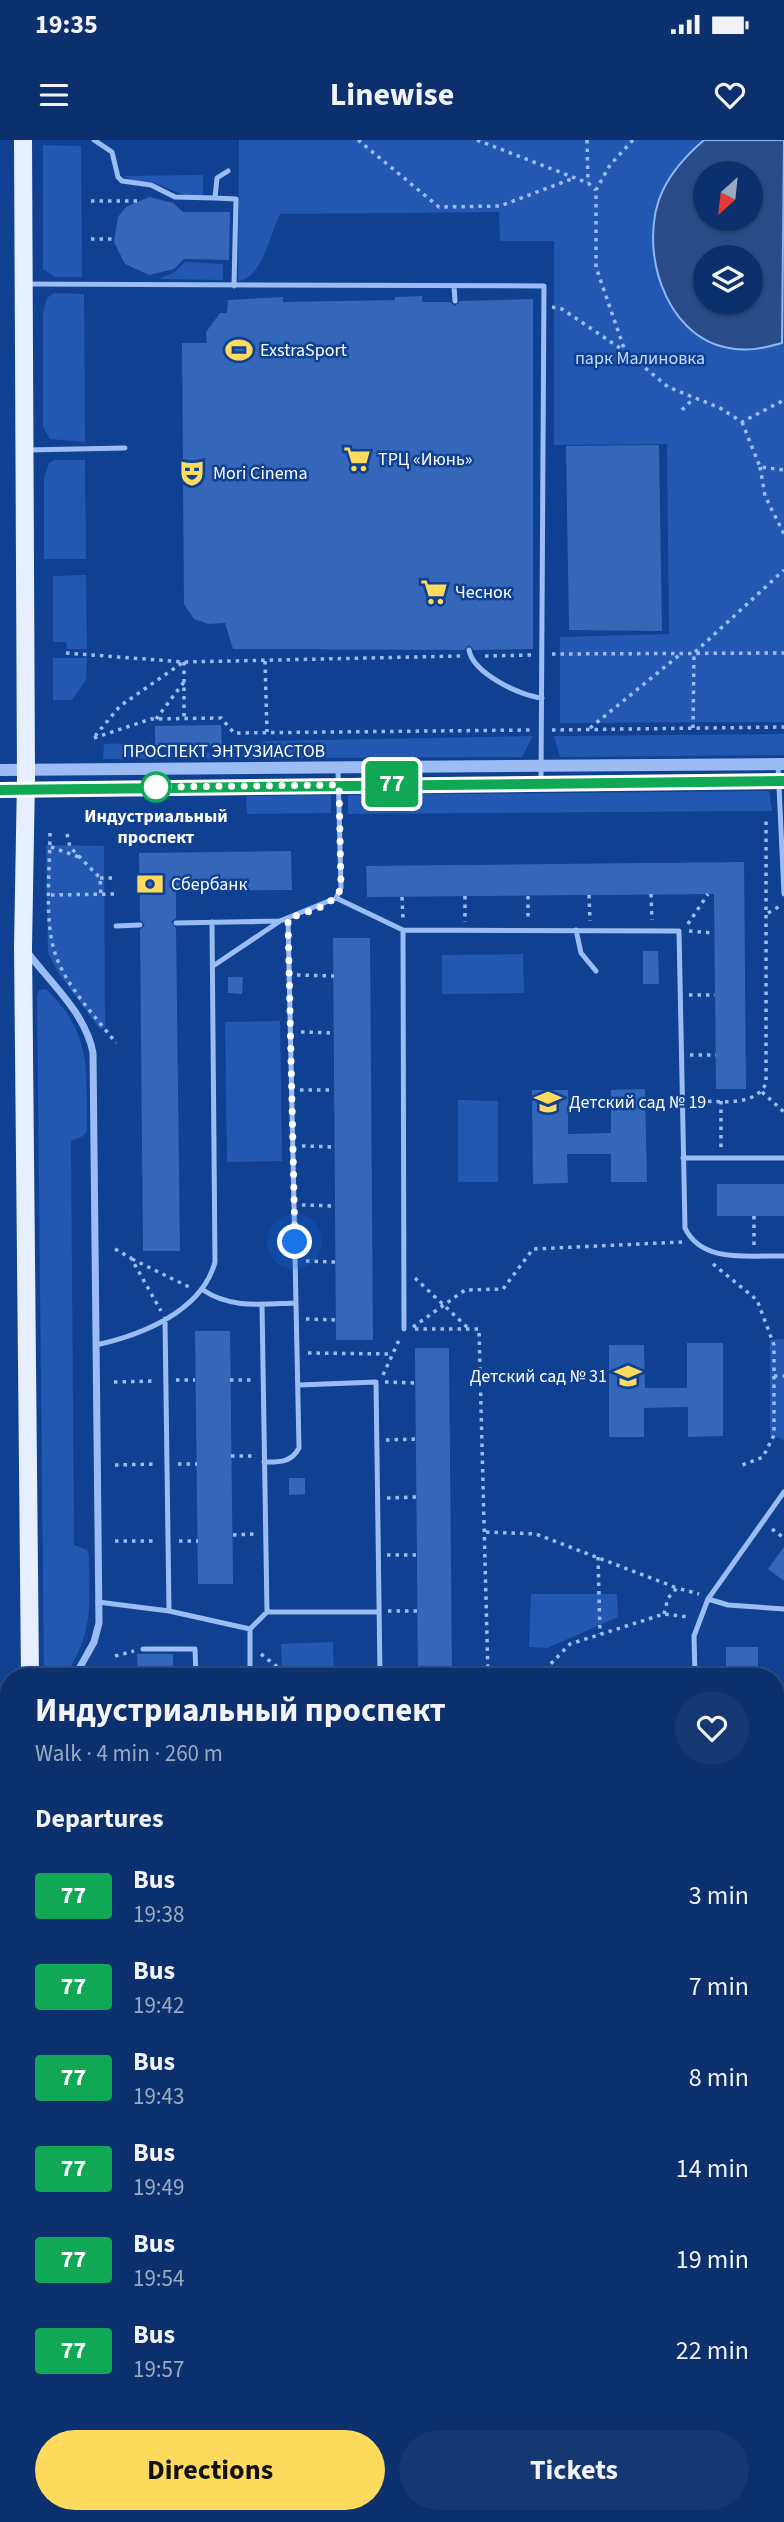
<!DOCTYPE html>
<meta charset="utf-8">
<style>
:root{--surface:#0c306d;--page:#153872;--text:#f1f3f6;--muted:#9aa9c2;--line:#2c4b80;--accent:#ffdb5d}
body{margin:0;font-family:"Source Sans 3",sans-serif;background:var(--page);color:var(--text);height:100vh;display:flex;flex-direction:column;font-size:26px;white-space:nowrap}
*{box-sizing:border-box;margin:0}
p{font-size:23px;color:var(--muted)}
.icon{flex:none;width:38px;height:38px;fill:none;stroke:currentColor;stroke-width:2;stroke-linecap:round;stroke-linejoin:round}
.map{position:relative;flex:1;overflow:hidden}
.side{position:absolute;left:0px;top:1528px;width:784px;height:856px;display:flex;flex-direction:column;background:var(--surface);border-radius:28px 28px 0 0;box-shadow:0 2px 5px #0004,0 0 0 2px var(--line)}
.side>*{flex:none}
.badge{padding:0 14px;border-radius:5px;font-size:24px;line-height:46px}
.needle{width:46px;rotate:207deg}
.buttons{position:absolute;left:693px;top:21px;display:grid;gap:14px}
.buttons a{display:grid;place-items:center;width:70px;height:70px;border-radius:50%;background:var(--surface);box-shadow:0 2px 5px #0004,0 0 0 2px var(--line);font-size:35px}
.you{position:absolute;width:35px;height:35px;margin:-18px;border:5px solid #fff;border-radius:50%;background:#1a73e8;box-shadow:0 0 0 10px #1a73e833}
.map>.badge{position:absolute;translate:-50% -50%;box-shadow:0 0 0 4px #fff}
h2{padding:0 35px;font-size:26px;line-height:63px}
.round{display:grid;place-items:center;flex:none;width:74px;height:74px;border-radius:37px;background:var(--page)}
.summary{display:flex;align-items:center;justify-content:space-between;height:119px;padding:0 35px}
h1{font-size:33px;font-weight:700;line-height:52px}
.button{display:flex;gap:14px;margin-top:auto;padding:14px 35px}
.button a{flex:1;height:80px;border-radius:42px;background:var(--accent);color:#111;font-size:28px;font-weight:700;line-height:80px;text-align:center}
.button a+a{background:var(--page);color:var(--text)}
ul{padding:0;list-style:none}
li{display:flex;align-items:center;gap:21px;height:91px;padding:0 35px}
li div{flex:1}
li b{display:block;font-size:26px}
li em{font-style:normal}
li .badge{min-width:77px;font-weight:700;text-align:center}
.status{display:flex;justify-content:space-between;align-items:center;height:49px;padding:0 35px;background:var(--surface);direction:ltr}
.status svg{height:19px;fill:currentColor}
header{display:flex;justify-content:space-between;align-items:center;height:91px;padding:0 35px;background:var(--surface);font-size:32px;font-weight:700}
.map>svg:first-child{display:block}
</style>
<div class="status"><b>19:35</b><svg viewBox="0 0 49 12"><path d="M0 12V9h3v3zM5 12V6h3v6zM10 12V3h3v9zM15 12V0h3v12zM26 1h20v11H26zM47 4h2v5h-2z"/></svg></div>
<header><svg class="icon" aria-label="menu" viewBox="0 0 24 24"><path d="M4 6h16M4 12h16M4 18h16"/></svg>Linewise<svg class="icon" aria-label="heart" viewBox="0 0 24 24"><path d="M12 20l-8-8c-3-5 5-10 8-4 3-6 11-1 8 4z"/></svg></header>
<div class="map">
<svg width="784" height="2382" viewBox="0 0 784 2382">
<rect width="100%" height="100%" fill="#104091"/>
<path fill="#2258b1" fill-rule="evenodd" d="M 239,0 L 784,0 L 784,582 L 560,583 L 560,497 L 669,494 L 667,304 L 554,305 L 554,101 L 500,101 L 499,72 L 280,74 C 270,94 262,139 238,141 ZM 705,33 L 751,33 L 751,79 L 705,79 ZM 705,117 L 751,117 L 751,163 L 705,163 Z
M 43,5 L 81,6 L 82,137 L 55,137 L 43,129 Z
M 203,35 L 203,55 L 184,55 L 152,42 L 131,40 L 124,36 Z
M 185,122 L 223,124 L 223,140 L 159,139 L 175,132 Z
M 54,153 L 84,154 L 85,302 L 50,299 L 43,287 L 43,173 L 47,158 Z
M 55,320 L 85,320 L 86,419 L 44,419 L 44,337 L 49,323 Z
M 86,435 L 87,509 L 67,509 L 66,502 L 53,502 L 53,436 Z
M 53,518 L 87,518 L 86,540 L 72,560 L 53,560 Z
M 784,594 L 784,615 L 560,617 L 554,596 Z
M 533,596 L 522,617 L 103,619 L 104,604 L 145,603 L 151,613 L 243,613 L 251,606 L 267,601 Z
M 769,651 L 772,671 L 348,674 L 348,655 Z
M 331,655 L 331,673 L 247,674 L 246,656 Z
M 46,705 L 104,706 L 105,888 L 100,889 L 59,834 L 48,813 Z
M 523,814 L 524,853 L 442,854 L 442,815 Z
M 46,849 C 93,894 86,931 87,991 L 83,996 L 71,1001 L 74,1405 L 87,1410 L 89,1416 C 89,1468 94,1491 65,1536 L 44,1536 L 37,854 L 39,850 Z
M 280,881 L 282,1021 L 227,1022 L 225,882 Z
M 458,960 L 498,961 L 498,1042 L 458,1042 Z
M 784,1199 L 784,1300 L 770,1295 L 770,1200 Z
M 531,1454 L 617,1454 L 618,1477 L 547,1508 L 529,1507 Z
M 333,1502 L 334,1536 L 282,1536 L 281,1504 Z
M 255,2375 L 317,2375 L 341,2380 L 252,2382 Z"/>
<path fill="#294c89" stroke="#8db7f6" stroke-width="2" fill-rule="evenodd" d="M 704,0 L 784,0 L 782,203 C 764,208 748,212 729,208 C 663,197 637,104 663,50 C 672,31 689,13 704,0 ZM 705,33 L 751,33 L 751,79 L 705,79 ZM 705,117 L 751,117 L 751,163 L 705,163 Z"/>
<path fill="#3466b9" d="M 149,57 L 173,63 L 183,72 L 230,72 L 229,120 L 184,119 L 174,129 L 149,135 L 125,124 L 114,102 L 118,77 L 126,67 Z
M 422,156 L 422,162 L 450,162 L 455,166 L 460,161 L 533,159 L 533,509 L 474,510 L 469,505 L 464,510 L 233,509 L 225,483 L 209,484 L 194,479 L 184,464 L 182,203 L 207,203 L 206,192 L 220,173 L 227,173 L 228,160 L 283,157 L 283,162 L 395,160 L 395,157 Z
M 659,305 L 662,491 L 569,490 L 566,306 Z
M 221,585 L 222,607 L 155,608 L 155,586 Z
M 291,711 L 292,750 L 176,751 L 176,778 L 171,782 L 176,788 L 180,1111 L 143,1111 L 140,790 L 145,785 L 140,780 L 139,713 Z
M 744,722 L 746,949 L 716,949 L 714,754 L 367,757 L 366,726 Z
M 333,798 L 370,798 L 373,1200 L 336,1200 Z
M 643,811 L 658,811 L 659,844 L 643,844 Z
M 228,837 L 243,837 L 242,854 L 228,853 Z
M 645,949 L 647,1042 L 611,1042 L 611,1014 L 567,1014 L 568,1043 L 533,1044 L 532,950 L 568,950 L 568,994 L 611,993 L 611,950 Z
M 717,1044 L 784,1044 L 784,1076 L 717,1076 Z
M 195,1191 L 230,1191 L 233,1444 L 198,1444 Z
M 687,1203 L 723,1203 L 723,1296 L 688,1297 L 688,1267 L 644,1268 L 644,1297 L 609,1297 L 609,1205 L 644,1205 L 645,1248 L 687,1248 Z
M 415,1208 L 449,1208 L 452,1536 L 418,1536 Z
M 289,1338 L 305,1338 L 305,1354 L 289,1355 Z
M 784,1407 L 784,1441 L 768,1429 Z
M 726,1507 L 758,1507 L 758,1536 L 726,1536 Z
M 137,1514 L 173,1514 L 173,1536 L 138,1536 Z"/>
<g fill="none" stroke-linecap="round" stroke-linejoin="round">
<path stroke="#9bbdf3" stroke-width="3.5" stroke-dasharray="3.5 5" stroke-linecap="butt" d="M 358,0 L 439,67 L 500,66 L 574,38
M 477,0 L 588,43 L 596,50
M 587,0 L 588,43
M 633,0 L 610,25 L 596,50 L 596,127 L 625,211 L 668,247 L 720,268 L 742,282 L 784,260
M 91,61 L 137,61
M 91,99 L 114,99
M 552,167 L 562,169 L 623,210
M 682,270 L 693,259
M 742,282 L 760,327 L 784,330
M 760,327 L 765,356 L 784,394
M 66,513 L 184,522 L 460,516
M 552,514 L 784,513
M 485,516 L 533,515
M 265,521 L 267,592
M 184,522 L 184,578
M 156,579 L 184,542
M 590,588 L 682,513
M 693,588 L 694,513 L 784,430
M 552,590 L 784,587
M 95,596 L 120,566 L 182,523
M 94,598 L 151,579 L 221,578 L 234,593 L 530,590
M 50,693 C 50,729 44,780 55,813 C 65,845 95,876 116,903
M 67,694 L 70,707 L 100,738 L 101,755
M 51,707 L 79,717
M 100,738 L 116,738
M 651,754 L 652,780
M 51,755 L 116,754
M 589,755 L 590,781
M 465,756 L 465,782
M 528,756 L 528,781
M 402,757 L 403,779
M 768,773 L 782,765
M 688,784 L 708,754
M 689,791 L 714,793
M 297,835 L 334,836
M 689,855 L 715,855
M 301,892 L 334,893
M 690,915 L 716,915
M 300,950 L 334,950
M 762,952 L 784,972
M 691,961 C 716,960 755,969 766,943 L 766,677
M 721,961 L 721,1009
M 302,1006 L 335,1007
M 302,1065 L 335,1066
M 754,1076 L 754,1105
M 115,1109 L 131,1118 L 161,1171
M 132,1119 L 191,1148
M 306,1121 L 335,1122
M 713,1124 L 757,1160 L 774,1205 L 774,1295 L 763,1317 L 740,1326
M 415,1138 L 468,1188
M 306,1179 L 336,1180
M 413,1187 L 465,1150 L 503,1149 L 533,1109 L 682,1102
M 415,1189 L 479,1189 L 488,1536
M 308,1213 L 393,1214
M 383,1235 L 400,1198
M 774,1236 L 784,1236
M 176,1240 L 195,1240
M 230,1240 L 253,1240
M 114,1242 L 155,1241
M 385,1242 L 415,1243
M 386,1300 L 416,1299
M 231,1316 L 254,1316
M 178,1324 L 197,1324
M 115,1325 L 156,1324
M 387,1358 L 416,1357
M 772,1389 L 784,1398
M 486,1392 L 536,1394 L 677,1448
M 233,1395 L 255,1394
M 115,1401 L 157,1401
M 179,1401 L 198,1401
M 387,1415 L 417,1415
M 598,1417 L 600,1494
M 388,1471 L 417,1471
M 664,1474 L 668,1458 L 677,1448 L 699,1454
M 261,1514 L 289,1536
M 115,1516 L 134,1511
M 388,1528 L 418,1528
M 539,1536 L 570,1504 L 664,1474 L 689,1477
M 225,2375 L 266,2380
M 260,2375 L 268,2382
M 327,2375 L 359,2382
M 490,2375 L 494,2381
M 308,2382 L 312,2375
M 343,2382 L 345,2375
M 596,2382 L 609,2375"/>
<path stroke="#9bbdf3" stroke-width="5" d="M 94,0 L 112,12 L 118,37 L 122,41 L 151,45 L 175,57 L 215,58 L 217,38 L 228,31
M 215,58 L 236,59 L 234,146
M 25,144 L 544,146 L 541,642
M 454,146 L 455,161
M 27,310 L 125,308
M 469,510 C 473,533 520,556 542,558
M 778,625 L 784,754
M 336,758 L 403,790 L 679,791 L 685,1088 C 702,1124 750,1115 784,1116
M 176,783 L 280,781 L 336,758 L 341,748 L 338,628
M 116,786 L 140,785
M 403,790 L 404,1189
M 576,790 L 581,813 L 596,831
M 213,826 L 280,781
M 683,1018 L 784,1018
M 203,1150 C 231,1169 263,1164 296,1163
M 262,1164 L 267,1472
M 165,1179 L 169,1471
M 96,1205 C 142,1195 202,1171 215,1122 L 212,782
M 299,1245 L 376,1242 L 380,1536
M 264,1322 C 279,1322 291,1323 299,1308 L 288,778
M 708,1459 L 728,1465 L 784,1469
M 98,1462 L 169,1471 L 250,1489
M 143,1509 L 195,1509 L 196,1536
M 250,1536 L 250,1489 L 267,1472 L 378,1472
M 695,1536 L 694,1496 L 708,1459 L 784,1352
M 775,1728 L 784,1727
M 775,1963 L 784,1964
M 775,2276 L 784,2276
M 202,2375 L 202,2382
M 391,2375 L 392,2382
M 636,2375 L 636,2382
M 427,2382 L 437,2375"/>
<path stroke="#9bbdf3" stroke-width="7" d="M 27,812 C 51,843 86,874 93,913 L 99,1483 L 94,1502 L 75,1536
M 103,2375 L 104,2382"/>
<path stroke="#9bbdf3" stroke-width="12" d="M 0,630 L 784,624
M 0,650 L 784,641
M 775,1783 L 784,1783
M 0,1788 L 9,1788
M 775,1802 L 784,1801
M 0,1808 L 9,1808"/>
<path stroke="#e7efff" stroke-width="18" d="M 23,0 L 26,638 L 23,807 L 30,1536
M 38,2375 L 38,2382"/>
</g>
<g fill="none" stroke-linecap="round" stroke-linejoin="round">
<defs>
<path id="line" d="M 0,650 L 784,641"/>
</defs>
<use href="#line" stroke="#fff" stroke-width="16"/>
<use href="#line" stroke="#10a855" stroke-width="10"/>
<path stroke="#fff" stroke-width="7" stroke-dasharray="0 12.6" d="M 156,647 L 339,645 L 341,748 C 332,768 307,771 288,779 L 295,1102"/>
</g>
<defs>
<symbol id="stadium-bare" viewBox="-9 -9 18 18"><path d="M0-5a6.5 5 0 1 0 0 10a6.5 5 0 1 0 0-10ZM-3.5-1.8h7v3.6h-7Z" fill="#ffdb5d" stroke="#104091" stroke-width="2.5" paint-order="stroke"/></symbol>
<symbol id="supermarket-bare" viewBox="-9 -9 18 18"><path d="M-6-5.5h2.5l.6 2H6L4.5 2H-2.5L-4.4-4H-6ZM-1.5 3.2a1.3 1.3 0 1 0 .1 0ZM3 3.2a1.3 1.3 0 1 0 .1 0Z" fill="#ffdb5d" stroke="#104091" stroke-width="2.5" paint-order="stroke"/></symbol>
<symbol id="theatre-bare" viewBox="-9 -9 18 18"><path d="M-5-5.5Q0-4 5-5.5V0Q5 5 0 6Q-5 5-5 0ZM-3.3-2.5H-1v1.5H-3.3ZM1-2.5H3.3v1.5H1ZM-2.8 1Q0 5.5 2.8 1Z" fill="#ffdb5d" stroke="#104091" stroke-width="2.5" paint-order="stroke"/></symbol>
<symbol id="bank-bare" viewBox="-9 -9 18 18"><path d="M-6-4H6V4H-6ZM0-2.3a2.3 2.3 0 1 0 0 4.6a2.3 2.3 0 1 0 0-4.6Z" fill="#ffdb5d" stroke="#104091" stroke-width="2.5" paint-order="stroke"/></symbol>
<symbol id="school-bare" viewBox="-9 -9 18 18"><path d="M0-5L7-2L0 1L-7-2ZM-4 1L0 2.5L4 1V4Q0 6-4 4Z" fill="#ffdb5d" stroke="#104091" stroke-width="2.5" paint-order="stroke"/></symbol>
</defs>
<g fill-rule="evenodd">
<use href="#stadium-bare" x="220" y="191" width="38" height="38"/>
<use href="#supermarket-bare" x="338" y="300" width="38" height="38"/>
<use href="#theatre-bare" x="173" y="314" width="38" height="38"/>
<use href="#supermarket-bare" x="415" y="433" width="38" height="38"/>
<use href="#bank-bare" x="131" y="725" width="38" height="38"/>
<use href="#school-bare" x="529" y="943" width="38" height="38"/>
<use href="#school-bare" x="609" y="1217" width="38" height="38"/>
</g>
<circle fill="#fff" stroke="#10a855" stroke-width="3.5" cx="156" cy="647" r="14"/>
<g text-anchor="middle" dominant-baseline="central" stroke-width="5" stroke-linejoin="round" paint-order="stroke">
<g font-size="18" fill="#fff" stroke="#104091" text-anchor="start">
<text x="260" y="210">ExstraSport</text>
<text x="378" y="319">ТРЦ «Июнь»</text>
<text x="213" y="333">Mori Cinema</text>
<text x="455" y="452">Чеснок</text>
<text x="171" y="744">Сбербанк</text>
<text x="569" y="962">Детский сад № 19</text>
<text x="607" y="1236" text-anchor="end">Детский сад № 31</text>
</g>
<g font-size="18" fill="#c3dafd" stroke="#104091">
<text x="640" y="218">парк Малиновка</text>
</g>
<g font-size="18" fill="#fff" stroke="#104091">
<text x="224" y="611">ПРОСПЕКТ ЭНТУЗИАСТОВ</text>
</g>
<g font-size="18" font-weight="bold" fill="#fff" stroke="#104091">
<text x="156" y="676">Индустриальный<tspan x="156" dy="21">проспект</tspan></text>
</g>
</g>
</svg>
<div class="buttons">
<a><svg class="needle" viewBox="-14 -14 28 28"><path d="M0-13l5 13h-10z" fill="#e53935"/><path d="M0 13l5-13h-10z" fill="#9aa9c2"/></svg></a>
<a><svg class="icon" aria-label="layers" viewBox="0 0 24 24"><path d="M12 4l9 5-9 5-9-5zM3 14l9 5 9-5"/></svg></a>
</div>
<div class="you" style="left:295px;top:1102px"></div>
<b class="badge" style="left:392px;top:644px;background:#10a855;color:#fff">77</b>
<section class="side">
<div class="summary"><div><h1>Индустриальный проспект</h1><p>Walk · 4 min · 260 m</p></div><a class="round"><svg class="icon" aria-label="heart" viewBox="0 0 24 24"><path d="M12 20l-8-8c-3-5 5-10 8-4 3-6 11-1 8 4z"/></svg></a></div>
<h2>Departures</h2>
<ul>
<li><span class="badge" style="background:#10a855;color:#fff">77</span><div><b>Bus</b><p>19:38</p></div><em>3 min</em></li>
<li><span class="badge" style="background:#10a855;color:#fff">77</span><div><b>Bus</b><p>19:42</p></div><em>7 min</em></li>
<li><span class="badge" style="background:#10a855;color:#fff">77</span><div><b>Bus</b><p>19:43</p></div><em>8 min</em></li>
<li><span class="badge" style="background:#10a855;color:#fff">77</span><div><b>Bus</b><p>19:49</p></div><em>14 min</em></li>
<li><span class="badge" style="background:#10a855;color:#fff">77</span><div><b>Bus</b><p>19:54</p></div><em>19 min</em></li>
<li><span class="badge" style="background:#10a855;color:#fff">77</span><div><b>Bus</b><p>19:57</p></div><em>22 min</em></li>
</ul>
<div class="button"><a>Directions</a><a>Tickets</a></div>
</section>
</div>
